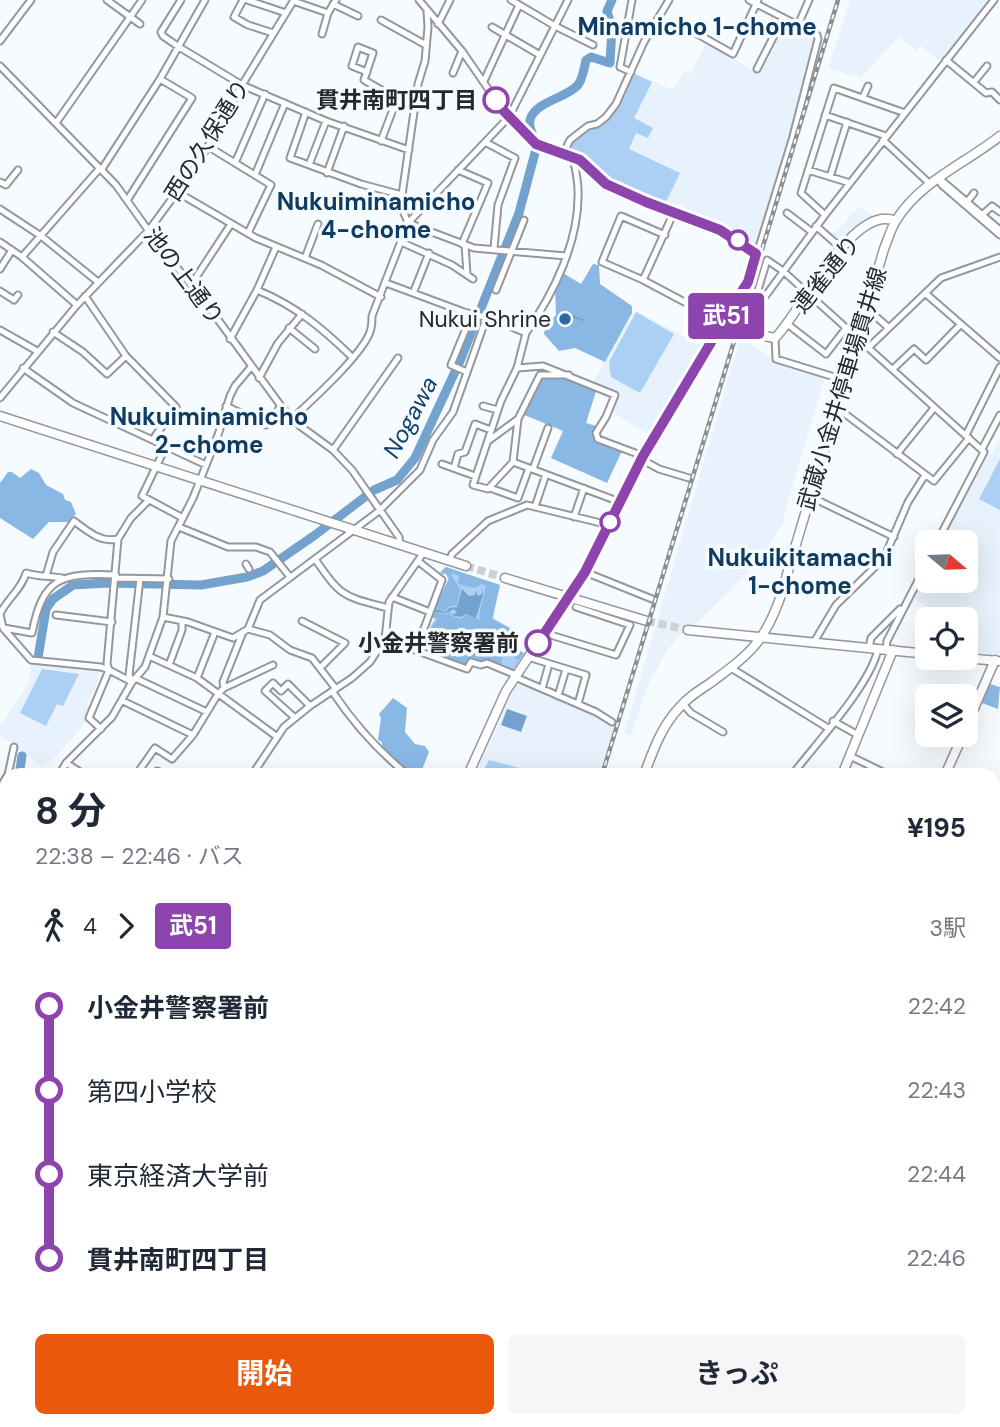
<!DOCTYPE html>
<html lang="ja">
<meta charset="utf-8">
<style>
:root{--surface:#fff;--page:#f6f6f7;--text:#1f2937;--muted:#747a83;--accent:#ea580c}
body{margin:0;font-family:"DM Sans","Noto Sans JP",sans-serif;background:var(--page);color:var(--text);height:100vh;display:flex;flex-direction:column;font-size:26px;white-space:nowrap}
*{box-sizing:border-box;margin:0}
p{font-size:23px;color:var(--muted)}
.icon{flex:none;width:38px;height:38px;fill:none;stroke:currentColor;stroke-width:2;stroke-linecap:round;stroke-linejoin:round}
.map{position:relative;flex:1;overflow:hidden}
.panel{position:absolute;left:0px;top:768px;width:1001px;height:660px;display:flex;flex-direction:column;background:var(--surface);border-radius:21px 21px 0 0;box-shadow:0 7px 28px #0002}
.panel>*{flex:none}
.badge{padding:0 14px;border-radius:5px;font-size:24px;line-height:46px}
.needle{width:46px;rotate:109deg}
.tools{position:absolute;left:915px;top:530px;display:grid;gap:14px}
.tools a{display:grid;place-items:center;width:63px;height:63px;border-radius:10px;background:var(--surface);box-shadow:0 7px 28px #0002;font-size:35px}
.map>.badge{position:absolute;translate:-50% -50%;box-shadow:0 0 0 4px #fff}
.legs{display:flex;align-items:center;gap:10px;height:77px;padding:0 35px;font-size:23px}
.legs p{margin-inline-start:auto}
.head{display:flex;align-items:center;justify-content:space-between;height:119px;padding:0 35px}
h1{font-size:38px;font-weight:700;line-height:52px}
.action{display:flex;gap:14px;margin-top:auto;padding:14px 35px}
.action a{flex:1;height:80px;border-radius:10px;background:var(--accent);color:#fff;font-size:28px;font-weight:700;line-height:80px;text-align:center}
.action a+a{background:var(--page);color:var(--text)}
ul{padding:0 35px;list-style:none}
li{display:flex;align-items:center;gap:24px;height:84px;font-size:26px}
li i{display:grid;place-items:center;width:10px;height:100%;margin:0 9px;background:currentColor}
li i::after{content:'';width:18px;height:18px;margin:-9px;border:5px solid;border-radius:50%;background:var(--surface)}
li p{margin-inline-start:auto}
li:first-child i{background:linear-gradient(#0000 50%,currentColor 0)}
li:last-child i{background:linear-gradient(currentColor 50%,#0000 0)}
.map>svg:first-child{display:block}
</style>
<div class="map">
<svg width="1000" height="1427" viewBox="0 0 1000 1427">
<rect width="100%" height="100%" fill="#f6fbff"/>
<path fill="#e7f2fd" d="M 850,0 L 991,0 L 941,62 L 920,45 L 917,52 L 899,37 L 860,78 L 828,68 Z
M 785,20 L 814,35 L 816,38 L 790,140 L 755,248 L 752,248 L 719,226 L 647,200 L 606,117 L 631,72 L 673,90 L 684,71 L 690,74 L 707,42 L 757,73 Z
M 861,206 L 873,217 L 838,240 L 831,234 L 849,220 L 848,217 Z
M 635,310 L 704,347 L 651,436 L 612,412 L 620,395 L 593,382 Z
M 740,339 L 746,341 L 775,362 L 825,377 L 783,518 L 786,519 L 758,563 L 695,625 L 690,623 L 668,649 L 649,683 L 631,736 L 624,733 Z
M 1000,438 L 1000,655 L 966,651 L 966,620 L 941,619 L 942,616 L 912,597 L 927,568 L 928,581 L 966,581 L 966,542 L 941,542 L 987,453 L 991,455 Z
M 31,660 L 101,667 L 95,689 L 86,704 L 94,709 L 89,718 L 57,756 L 42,767 L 0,735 L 0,724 L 5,720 L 29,681 Z
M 516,685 L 522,685 L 592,713 L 615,725 L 599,775 L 475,775 Z"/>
<path fill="#acd0f4" d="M 631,72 L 652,82 L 634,118 L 653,128 L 648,138 L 636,133 L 629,149 L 680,173 L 663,208 L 606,183 L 584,162 L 564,153 C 571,132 592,130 606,117 C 615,109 625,84 631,72 Z
M 636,312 L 674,334 L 640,393 L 611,377 L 609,362 Z
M 1000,459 L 1000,510 L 979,499 Z
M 445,567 L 500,585 L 493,618 L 521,634 L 518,650 L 524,653 L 511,672 L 487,664 L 471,662 L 467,669 L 436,657 L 441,644 L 424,637 L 435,619 L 430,617 L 449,579 L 445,574 L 442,575 L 440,572 Z
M 42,669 L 79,674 L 63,706 L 57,704 L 46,726 L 20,713 Z
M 489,760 L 546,775 L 481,775 Z"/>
<path fill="#89b8e5" d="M 593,264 L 599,265 L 600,284 L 632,306 L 632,313 L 605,362 L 575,348 L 559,351 L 544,334 L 545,326 L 556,315 L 555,288 L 563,273 L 581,284 Z
M 541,377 L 570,377 L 598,385 L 586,423 L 596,426 L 596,439 L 622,451 L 607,483 L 551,458 L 563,431 L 522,414 Z
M 31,469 L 39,473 L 46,485 L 63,494 L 65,500 L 71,502 L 76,514 L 69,522 L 49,522 L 33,539 L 0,518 L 0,483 L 8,472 L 12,472 L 20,478 Z
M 446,567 L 500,585 L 492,619 L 520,634 L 518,650 L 524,653 L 511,672 L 518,659 L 511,657 L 510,641 L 507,640 L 476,638 L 468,642 L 455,635 L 449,649 L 469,657 L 480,642 L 507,645 L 506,656 L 502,658 L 501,666 C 487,661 482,664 469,660 L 464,666 L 440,657 L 442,643 L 426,636 L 437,619 L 432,616 L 434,612 L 447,614 L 451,610 L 450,615 L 460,619 L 466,615 L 480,620 L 479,616 L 486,586 L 482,584 L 475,588 L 458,584 L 459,576 L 453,573 L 451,575 L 460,589 L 457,605 L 448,607 L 446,611 L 435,608 L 449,578 L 446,573 L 441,573 Z
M 990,684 L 1000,687 L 998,709 L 982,703 Z
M 393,698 L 407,708 L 405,732 L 415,744 L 425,746 L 429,752 L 421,772 L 390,775 L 398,764 L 382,750 L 382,742 L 378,740 L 381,718 L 379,714 Z"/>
<path fill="#74a2cf" d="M 483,587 L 483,595 L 476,618 L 479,620 L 466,614 L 461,617 L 451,615 L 457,613 L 454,609 L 446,613 L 435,612 L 436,609 L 446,612 L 449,608 L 457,607 L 462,589 L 469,596 L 475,595 L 476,591 L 478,596 L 482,594 Z
M 507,709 L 527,716 L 521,732 L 501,725 Z"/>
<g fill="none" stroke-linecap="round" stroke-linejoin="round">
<path stroke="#74a2cf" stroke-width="2" d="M 568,315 L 583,320"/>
<path stroke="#74a2cf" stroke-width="9" d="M 38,658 L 46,609 L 53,599 L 73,585 L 107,583 L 201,585 L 247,577 L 263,571 L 315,535 L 374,490 L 397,480 L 415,458 L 460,361 L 519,213 L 536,149 C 537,138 526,128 531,117 C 539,101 565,98 577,86 C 583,80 584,68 586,60 L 591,57 L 610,63 L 612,28 L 607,11 L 612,0
M 19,775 L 22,756
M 0,866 L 7,842
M 994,1059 L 1000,1059"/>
<path stroke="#ccd1d4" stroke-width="8" stroke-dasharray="8 4" stroke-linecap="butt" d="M 466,566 L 505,578
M 647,621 L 688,630"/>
<defs>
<path id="street" d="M 107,0 L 140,24
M 181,0 L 161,32 L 163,36 L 179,47 L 242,85 L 326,121 L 409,150
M 243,0 L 234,17 L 248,25 L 273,33
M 247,0 L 286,13
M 419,0 L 462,51 L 502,109 L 535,144 L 580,160 L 606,184 L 646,202 L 720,230 L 756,254
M 511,0 L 555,26 L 593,45
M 293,1 L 328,13
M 333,4 L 358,16
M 427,12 L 428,27 L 425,61 L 418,84 L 402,195 L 402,208 L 408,223 L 474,248 L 566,256
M 381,20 L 426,45
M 438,24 L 450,0
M 798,25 L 809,0
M 492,27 L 540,55
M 694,32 L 733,54 L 758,0
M 322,34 L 328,13 L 336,0
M 0,41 L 31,0
M 946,60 L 986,93 L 992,92 L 1000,100
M 0,66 L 116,185 L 158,244 L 208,306 L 281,406 L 300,426 L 333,450 L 352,470 L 399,537 L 400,544
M 757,69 L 783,18
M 367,72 L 352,66 L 358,47 L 373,53 L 364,80 L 397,99 L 416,105
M 631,72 L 620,67 L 632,0
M 453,73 L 462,51
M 484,81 L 519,5
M 974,82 L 987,66
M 863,97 L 868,86
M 306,112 L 290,158 L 361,184 L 402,195
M 825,115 L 886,136
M 56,123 L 142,0
M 883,140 L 930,184
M 381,141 L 397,99
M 485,142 L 515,158 L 498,205 L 494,248
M 209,147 L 271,185 L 248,233
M 563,154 L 570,140 L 588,126 L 597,124 L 606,117 L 616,104 L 644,42 L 669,0
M 235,163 L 265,94
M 309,165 L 326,121
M 102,169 L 160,79 L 205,0
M 458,170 L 488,183 L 462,244
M 808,170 L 850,183
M 327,173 L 344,126
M 255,175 L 285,103
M 830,177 L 847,122
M 938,179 L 942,185 L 1000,235
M 941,180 L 1000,230
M 0,182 L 6,185 L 18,170
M 177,192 L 256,238 L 321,265 L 381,297
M 128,199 L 192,98 L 160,79
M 967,202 L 974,193
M 0,209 L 41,236 L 98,282
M 674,212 L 643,280 L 722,322
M 787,213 L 812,232
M 825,215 L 801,193 L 834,88 L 905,113
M 982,215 L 992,206 L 1000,212
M 816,226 L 841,248
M 0,242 L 22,257 L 77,305
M 401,242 L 452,265 L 473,279
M 465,245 L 467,274
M 22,257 L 100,168
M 305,258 L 318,224
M 0,269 L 12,250
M 643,280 L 602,262 L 621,216 L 665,235
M 386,283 L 464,312 L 493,319 L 526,333 C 554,293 580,240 578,190 C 578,179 575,168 573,157
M 191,285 L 231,224
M 257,290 C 296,306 322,328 352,357
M 496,290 L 524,220
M 0,291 L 14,300 L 18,295
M 414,291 L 429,253
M 925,293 L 1000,358
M 85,296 L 126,356 L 176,407 L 153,439
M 762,301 L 756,297 L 767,260 L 783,271 L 984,452 L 937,542
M 866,308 L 889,328
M 786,323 L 826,354 L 846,328
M 289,328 L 315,349
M 722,329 L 722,322 L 748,283 L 792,140 L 818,39 L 817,35 L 749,0
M 0,330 L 37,351
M 53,332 L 83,352 L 107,374 L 126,356
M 745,333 L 750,317 L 825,215 L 994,0
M 775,338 L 776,359 L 844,380
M 230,339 L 257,290 L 276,247
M 868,348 L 941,278 L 1000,257
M 23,368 L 73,403 L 206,465
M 517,368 L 543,366 L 615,395 L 606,417 L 596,433 L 598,439 L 643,456
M 893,369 L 914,349 L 926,360 L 961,324
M 467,372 L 451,365 L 472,314
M 259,378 L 278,343 L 302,314
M 0,398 L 77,305 L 149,230 L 199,162 L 242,85 L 294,0
M 226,406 L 266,425 L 281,406
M 483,406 L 498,410
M 836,407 L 934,481 L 969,438
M 293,418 C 312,400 362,355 370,332 C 372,327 372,321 372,316 L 408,223 L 509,117 L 568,0
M 518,419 L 513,462 L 620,502
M 966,435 L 1000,367
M 488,441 L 518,419 L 540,375 L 569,375
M 166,446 L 142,496 L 183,518
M 982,449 L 1000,415
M 333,450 L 398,358
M 897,454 L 934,408
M 641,459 L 659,469 L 689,478
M 513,462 L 488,489 L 473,485 L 501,401 L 517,368 L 526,333
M 442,464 L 475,476
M 454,468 L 458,454 L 465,452 L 475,424 L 491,430
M 533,469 L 548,428
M 490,488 L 518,498 L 529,468
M 809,496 L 894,537
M 535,507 L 546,474
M 574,517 L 584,488
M 179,527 L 228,547 L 256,547 L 270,552 L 290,577
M 315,559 C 342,598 343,596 388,608
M 449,561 L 452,554 L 488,521 L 527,505 L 609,525
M 246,564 L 249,569
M 585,572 L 652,599
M 46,576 L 53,552 L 74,521 C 87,531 101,543 118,539
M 116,578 L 169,579
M 392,597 L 430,612
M 0,614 L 3,628 L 31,660 L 101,667 L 109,670 L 89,718 L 101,729
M 0,614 C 6,600 22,589 26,573 C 39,577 49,576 62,578
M 56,615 L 112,622
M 163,617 L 188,622 L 233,638 L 248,629 L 260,600 L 379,511 L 420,470 L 433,440 L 453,412 L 487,316
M 302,621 L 345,643 L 320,668
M 4,628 L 32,633 C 43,576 62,573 116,575
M 248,629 L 270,635 L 290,650 L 312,658 L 336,689
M 544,633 L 616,655 L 630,625 L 576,607
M 385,639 L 467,669 L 471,662 L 481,665 L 487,663 L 516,675
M 814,642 L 836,605 L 884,558 L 908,502 L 925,475
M 869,648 L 871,638 L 900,609
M 416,650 L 442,580 L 419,562
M 886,650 L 887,641 L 928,561
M 149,656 L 197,678 L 276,736
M 528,657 L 586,675 L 578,704
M 169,665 L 182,630 L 182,621
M 731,668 L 828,728
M 515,677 L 596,712 L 612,722
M 135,678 L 207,712
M 197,678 L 215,632
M 132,682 L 109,670 L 107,664 L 118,539 L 131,518 L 148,501
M 132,682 L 129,675 L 140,579
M 224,688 L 223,682 L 243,632
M 542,689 L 549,664
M 332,691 C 354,724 378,751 408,775
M 558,696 L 566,669
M 123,701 L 193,735
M 683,704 L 691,713 L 723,732
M 294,717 L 265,691 L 273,683 L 281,691 L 288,684 L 310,706
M 833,721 L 858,735
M 850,756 L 889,775
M 66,763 L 85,775
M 8,775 L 14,747
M 59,775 L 66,763 L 112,717 L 132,682 L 145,667 L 163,617 L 171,541 L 193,498 L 218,435 L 230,396 L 235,386 L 251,367
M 136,775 L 155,748 L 172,759 L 193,735 L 218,694 L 224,688 L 273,665
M 154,775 L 157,771 L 167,775
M 252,775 L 284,727 L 310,706 L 352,678 L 370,662 L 385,639 L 389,602 L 424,552
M 792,775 C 815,745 871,684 878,649
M 0,788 L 7,776
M 0,811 L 7,811
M 994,827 L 1000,830
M 994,949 L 1000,940
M 0,1029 L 7,1023
M 994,1046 L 1000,1046
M 0,1057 L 7,1052
M 0,1090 L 7,1087
M 994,1151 L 1000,1156
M 994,1212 L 1000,1214
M 0,1214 L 7,1219
M 994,1249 L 1000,1252
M 0,1264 L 7,1255
M 994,1275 L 1000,1263
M 994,1291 L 1000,1293
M 994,1315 L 1000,1318
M 994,1349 L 1000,1351
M 994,1385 L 1000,1387
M 22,1421 L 29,1427
M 76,1421 L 82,1427
M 120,1421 L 126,1427
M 392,1421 L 398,1427
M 613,1421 L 621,1427
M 719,1421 L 734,1427
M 854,1421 L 872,1427
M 187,1427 L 192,1421
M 268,1427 L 272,1421
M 431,1427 L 433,1421
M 590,1427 L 594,1421
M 650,1427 L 654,1421
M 912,1427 L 914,1421"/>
<path id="secondary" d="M 0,416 L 466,566
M 505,578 L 647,621
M 688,630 L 928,654
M 966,658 L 998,661
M 966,727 L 995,660
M 468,775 L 506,691 L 585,572 L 643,456 L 717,332 L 727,329 L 775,338 C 799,315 854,202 895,221
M 644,775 C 653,751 661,727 679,708 C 687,698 698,691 709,684 C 747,656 764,644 780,598 L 884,249 C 888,239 891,228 897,219 C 921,181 966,163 1000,136
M 842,775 L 893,650
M 945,775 L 963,735
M 994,886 L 1000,875
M 994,908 L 1000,911
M 0,944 L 7,944
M 0,1408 L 7,1404
M 242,1421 L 250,1427
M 775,1427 L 777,1421"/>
<path id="primary" d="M 0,878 L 7,885
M 956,1421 L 973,1427"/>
</defs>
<use href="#street" stroke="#94989e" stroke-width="9"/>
<use href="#secondary" stroke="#94989e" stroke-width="11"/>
<use href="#primary" stroke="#d8d8d9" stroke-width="12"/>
<use href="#street" stroke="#fff" stroke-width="5"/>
<use href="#secondary" stroke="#fff" stroke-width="8"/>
<use href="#primary" stroke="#95c8f6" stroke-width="9"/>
<defs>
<path id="rail" d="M 602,775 L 838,0
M 408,1427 L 410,1421"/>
</defs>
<use href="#rail" stroke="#8b8f92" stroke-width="4.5"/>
<use href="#rail" stroke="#f6fbff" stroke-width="2" stroke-dasharray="5" stroke-linecap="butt"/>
</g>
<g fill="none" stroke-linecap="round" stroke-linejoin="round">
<defs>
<path id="line-1" d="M 496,100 L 502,109 L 536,144 L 580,160 L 606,184 L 646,202 L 720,230 L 756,254 L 748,282 L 722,322 L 722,329 L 716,334 L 643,456 L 585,572 L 538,643"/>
</defs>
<use href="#line-1" stroke="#fff" stroke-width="16"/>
<use href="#line-1" stroke="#8e44ad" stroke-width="10"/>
</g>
<g fill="#fff" stroke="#8e44ad" stroke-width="3.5">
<circle cx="496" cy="100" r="12"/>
<circle cx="738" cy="240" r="9"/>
<circle cx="610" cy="522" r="9"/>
<circle cx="538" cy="643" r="12"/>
</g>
<circle fill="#2b69a0" stroke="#f6fbff" stroke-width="2.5" cx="565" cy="319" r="7"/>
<g text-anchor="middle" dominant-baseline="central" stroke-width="7" stroke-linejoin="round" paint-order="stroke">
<g font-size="23" font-weight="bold" fill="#26282a" stroke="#f6fbff" text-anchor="end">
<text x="477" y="100">貫井南町四丁目</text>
<text x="519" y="643">小金井警察署前</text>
</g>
<g font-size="23" fill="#26282a" stroke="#f6fbff">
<text transform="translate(207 140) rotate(-58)">西の久保通り</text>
<text transform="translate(826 274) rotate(-51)">連雀通り</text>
<text transform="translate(184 276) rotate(53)">池の上通り</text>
<text transform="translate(842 389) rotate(-73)">武蔵小金井停車場貫井線</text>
</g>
<g font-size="23" fill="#26282a" stroke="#f6fbff" text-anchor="end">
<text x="551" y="319">Nukui Shrine</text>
</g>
<g font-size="24" font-weight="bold" fill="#113c61" stroke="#f6fbff">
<text x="697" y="26">Minamicho 1-chome</text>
<text x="376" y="201">Nukuiminamicho<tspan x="376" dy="28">4-chome</tspan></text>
<text x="209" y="416">Nukuiminamicho<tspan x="209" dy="28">2-chome</tspan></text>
<text x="800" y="557">Nukuikitamachi<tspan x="800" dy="28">1-chome</tspan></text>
</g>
<g font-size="24" font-style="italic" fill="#0f436e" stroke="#f6fbff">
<text transform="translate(410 417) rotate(-62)">Nogawa</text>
</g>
</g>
</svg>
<div class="tools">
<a><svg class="needle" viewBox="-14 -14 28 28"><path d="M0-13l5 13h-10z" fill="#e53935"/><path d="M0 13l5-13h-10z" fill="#747a83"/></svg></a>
<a><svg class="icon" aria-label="locate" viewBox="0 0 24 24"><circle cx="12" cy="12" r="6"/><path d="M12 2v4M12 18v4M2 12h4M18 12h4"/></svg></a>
<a><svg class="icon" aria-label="layers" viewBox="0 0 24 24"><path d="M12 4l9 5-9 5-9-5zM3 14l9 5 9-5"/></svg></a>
</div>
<b class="badge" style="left:726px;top:316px;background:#8e44ad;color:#fff">武51</b>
<section class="panel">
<div class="head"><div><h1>8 分</h1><p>22:38 – 22:46 · バス</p></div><b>¥195</b></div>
<div class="legs"><svg class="icon" aria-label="walk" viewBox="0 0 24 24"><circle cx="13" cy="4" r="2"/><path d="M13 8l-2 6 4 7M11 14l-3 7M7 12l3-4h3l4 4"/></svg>4<svg class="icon" aria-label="forward" viewBox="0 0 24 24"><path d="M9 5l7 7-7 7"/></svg><b class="badge" style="background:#8e44ad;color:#fff">武51</b><p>3駅</p></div>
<ul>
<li><i style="color:#8e44ad"></i><b>小金井警察署前</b><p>22:42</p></li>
<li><i style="color:#8e44ad"></i><span>第四小学校</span><p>22:43</p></li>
<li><i style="color:#8e44ad"></i><span>東京経済大学前</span><p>22:44</p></li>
<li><i style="color:#8e44ad"></i><b>貫井南町四丁目</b><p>22:46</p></li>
</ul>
<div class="action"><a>開始</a><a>きっぷ</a></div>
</section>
</div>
